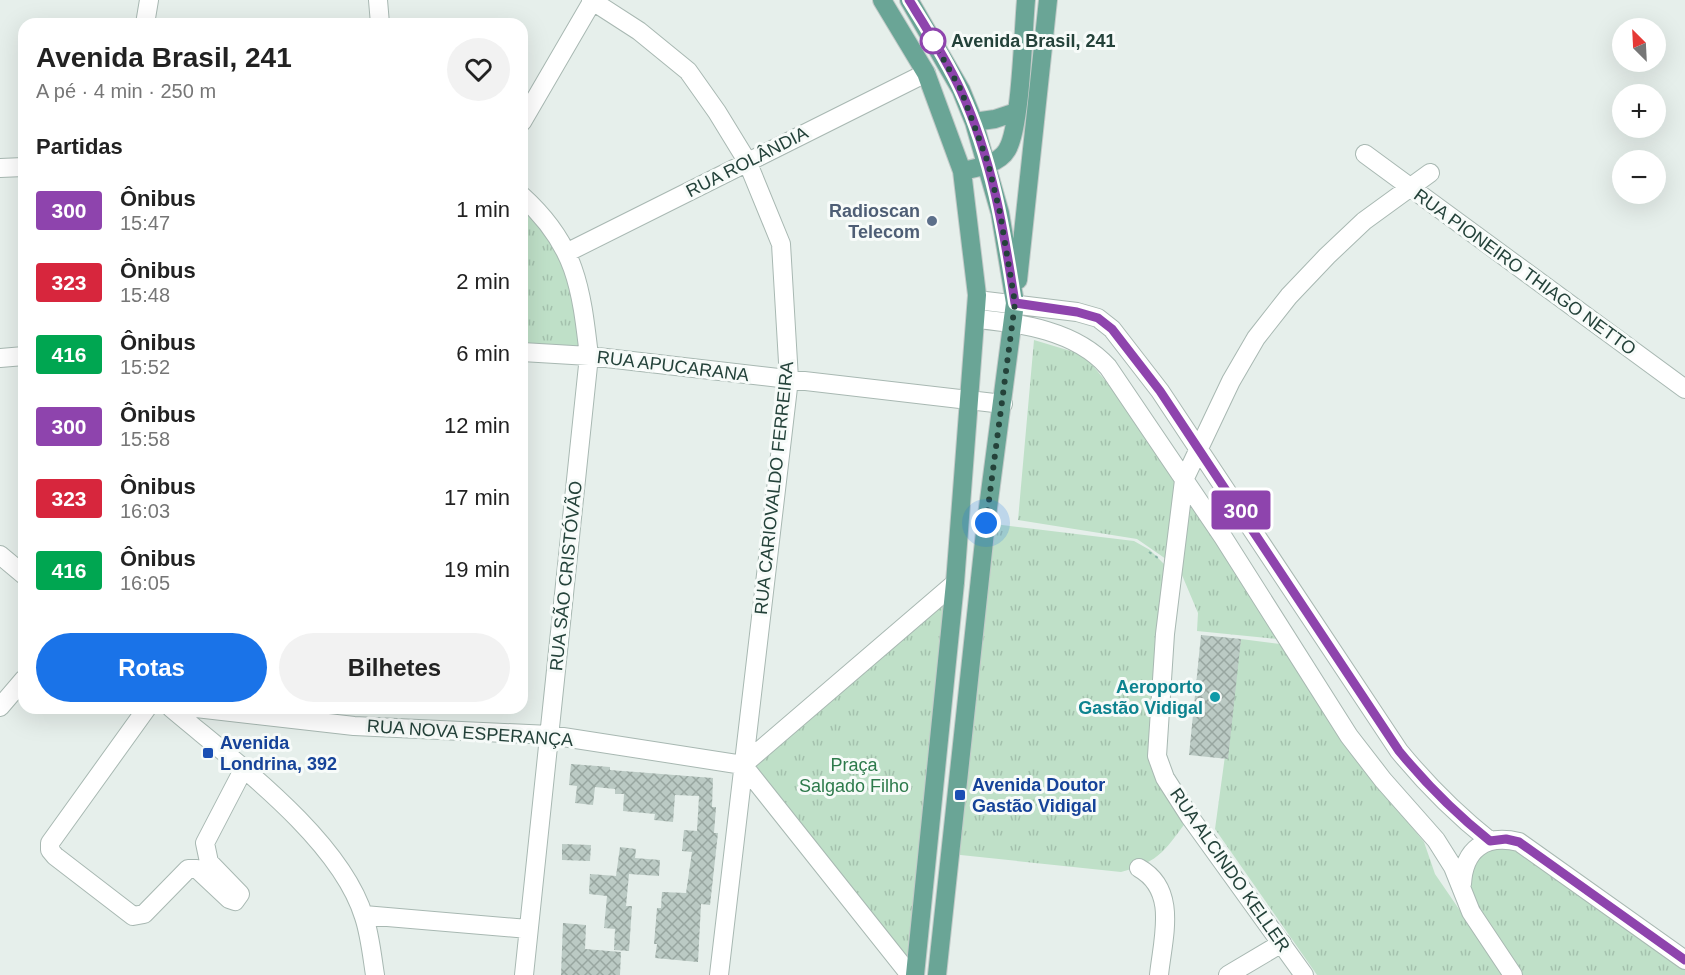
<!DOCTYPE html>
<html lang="pt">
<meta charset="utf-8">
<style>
:root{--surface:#fff;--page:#f2f2f2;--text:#222;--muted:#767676;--accent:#1a73e8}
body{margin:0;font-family:Arial,sans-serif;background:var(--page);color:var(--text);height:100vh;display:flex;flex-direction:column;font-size:22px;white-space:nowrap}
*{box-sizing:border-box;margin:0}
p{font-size:20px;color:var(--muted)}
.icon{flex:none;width:33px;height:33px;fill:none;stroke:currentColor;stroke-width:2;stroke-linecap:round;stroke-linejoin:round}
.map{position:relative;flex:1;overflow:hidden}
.details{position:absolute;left:18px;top:18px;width:510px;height:696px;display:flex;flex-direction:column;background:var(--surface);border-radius:18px;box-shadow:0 6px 24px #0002}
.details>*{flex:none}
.badge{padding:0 12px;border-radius:4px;font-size:21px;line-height:39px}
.needle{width:39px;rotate:336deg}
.fabs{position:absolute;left:1612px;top:18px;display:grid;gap:12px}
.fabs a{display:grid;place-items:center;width:54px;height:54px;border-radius:50%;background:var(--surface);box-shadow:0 6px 24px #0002;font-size:30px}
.you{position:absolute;width:30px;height:30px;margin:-15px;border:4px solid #fff;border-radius:50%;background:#1a73e8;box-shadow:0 0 0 9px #1a73e833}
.map>.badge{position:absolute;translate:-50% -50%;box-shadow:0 0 0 3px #fff}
h2{padding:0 18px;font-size:22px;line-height:54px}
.round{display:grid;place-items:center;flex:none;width:63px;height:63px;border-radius:32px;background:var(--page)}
.head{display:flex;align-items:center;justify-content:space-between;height:102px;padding:0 18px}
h1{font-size:28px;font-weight:800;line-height:45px}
.primary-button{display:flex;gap:12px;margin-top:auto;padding:12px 18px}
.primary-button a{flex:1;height:69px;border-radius:36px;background:var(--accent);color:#fff;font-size:24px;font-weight:800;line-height:69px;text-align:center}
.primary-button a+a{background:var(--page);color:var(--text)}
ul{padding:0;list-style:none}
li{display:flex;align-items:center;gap:18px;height:72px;padding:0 18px}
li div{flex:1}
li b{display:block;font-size:22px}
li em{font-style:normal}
li .badge{min-width:66px;font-weight:700;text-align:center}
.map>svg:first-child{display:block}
</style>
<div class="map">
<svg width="1685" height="975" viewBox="0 0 1685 975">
<defs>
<pattern id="grass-tufts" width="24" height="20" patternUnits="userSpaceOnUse" patternTransform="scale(1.5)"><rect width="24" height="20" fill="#bfe0c8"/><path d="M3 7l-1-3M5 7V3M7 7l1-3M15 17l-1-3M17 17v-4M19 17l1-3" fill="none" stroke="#a4c1ad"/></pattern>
<pattern id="building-cross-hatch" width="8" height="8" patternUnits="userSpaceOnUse" patternTransform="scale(1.5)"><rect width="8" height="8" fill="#bbcac4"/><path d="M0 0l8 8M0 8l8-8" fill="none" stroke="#98a6a0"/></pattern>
</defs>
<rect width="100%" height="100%" fill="#e6efeb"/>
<path fill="url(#grass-tufts)" d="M 522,196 L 568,252 L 589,354 L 522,351 Z
M 1034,340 L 1084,355 L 1128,408 L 1197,511 L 1278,639 L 1197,631 L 1198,613 L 1179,568 L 1137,539 L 1018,520 Z
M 986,523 L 1134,541 L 1150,550 L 1172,572 L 1157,756 L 1190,817 C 1166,848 1161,862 1121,872 L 951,854 Z
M 955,583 L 915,975 L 743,765 Z
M 1241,639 L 1280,644 L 1297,667 L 1338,736 L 1424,842 L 1435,874 L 1504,975 L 1317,975 L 1215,829 Z
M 1506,842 L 1685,966 L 1685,975 L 1518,975 L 1473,911 L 1466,868 L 1471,859 Z"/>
<path fill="url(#building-cross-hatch)" d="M 1201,635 L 1241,639 L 1228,759 L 1189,755 Z
M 571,764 L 610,767 L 610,770 L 713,778 L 712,807 L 716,807 L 714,833 L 718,833 L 710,905 L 701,904 L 698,962 L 655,958 L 657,944 L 654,944 L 657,908 L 661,908 L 662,892 L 686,893 L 692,852 L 682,851 L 684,830 L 697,831 L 699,796 L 675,795 L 673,822 L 654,820 L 655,814 L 623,811 L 624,794 L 615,794 L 615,789 L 595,787 L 593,805 L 575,803 L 577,786 L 569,785 Z
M 562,844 L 591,845 L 590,861 L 562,860 Z
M 620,847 L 636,849 L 635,858 L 660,860 L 659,876 L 629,874 L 626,906 L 632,906 L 629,951 L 614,950 L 615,929 L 604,928 L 607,896 L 589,894 L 590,874 L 616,876 Z
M 563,923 L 586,925 L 585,949 L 621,952 L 620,975 L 561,975 Z"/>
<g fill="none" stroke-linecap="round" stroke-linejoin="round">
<defs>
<path id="minor" d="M 378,0 L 380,24
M 591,0 L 639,31 L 688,71 L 717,112 L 747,161 L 781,244 L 789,379 L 719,975
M 145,24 L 149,0
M 522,122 L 593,0
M 1365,154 L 1685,389
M 0,168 L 24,167
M 522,196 C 576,245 581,287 589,356 L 524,975
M 568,252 L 926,73
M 977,300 L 1077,312 L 1098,318 L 1112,329 L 1160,391 L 1399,751 C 1427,785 1456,814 1490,841
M 976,319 C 1022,323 1076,331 1108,367 L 1223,537 L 1349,736 L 1383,780 L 1436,840 L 1453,867 L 1471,912 L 1513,975
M 522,352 L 589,356 L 1003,404
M 0,358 L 24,356
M 0,555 L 24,575
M 0,707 L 24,679
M 147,708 L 50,843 L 50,850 L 55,856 L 133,916 L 144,914 L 188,869 L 197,869 L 229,899 L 235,901 L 240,894 L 209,862 L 205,843 L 243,770
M 171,708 C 232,760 340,838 364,917 C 370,935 372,956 375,975
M 196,708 L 354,726 L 550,735 L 743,765
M 743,765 L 955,583
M 743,765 L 910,975
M 1139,868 C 1178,890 1163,937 1159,975
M 1462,884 C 1464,849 1485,834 1519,842 L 1685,960
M 364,915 L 528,929
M 1228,975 L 1282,943
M 1304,975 L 1190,817 L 1165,778 L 1157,756 L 1165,634 L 1184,480 L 1231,381 L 1256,338 L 1289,296 L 1327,256 L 1364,221 L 1430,173"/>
<path id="major" d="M 882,0 L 926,73 L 962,171 L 977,295 L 955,583 L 915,975
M 909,0 L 961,90 L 974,122 L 1000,213 L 1015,303 L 986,523 L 937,975
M 974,122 L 995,119 L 1016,112
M 962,171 C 976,168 999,164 1007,150 C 1021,127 1023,32 1026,0
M 1018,280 L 1048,0"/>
</defs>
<use href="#minor" stroke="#a8b8b2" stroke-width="20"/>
<use href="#major" stroke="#c2cac8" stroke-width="20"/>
<path stroke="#86b3a5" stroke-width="2" stroke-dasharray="3 4.5" stroke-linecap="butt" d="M 1149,552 L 1158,558"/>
<use href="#minor" stroke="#fff" stroke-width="18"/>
<use href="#major" stroke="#6aa596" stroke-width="18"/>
</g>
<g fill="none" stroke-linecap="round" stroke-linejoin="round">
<defs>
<path id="line" d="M 909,0 C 927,29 947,60 961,91 C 992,158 1004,231 1015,303 L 1077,312 L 1098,318 L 1112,329 L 1160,391 L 1399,751 C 1427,785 1456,814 1490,841 L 1506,839 L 1519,842 L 1685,960"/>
</defs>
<use href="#line" stroke="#fff" stroke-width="14"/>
<use href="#line" stroke="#8e44ad" stroke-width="9"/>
<path stroke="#24423a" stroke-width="6" stroke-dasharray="0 10.8" d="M 933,41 L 961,90 L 988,163 L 1000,213 L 1015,303 L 986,523"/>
</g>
<circle fill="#fff" stroke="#8e44ad" stroke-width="3" cx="933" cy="41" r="12"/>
<circle fill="#5c6f8a" stroke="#f7fbf9" stroke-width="2" cx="932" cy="221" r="6"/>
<circle fill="#0f9aa8" stroke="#f7fbf9" stroke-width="2" cx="1215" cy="697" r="6"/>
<g fill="#1a4fb4" stroke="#f7fbf9" stroke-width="2">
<rect x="202" y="747" width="12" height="12" rx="3"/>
<rect x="954" y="789" width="12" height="12" rx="3"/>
</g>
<g text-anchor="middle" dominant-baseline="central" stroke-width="6" stroke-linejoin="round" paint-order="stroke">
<g font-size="18" font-weight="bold" fill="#24423a" stroke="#f7fbf9" text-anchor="start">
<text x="951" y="41">Avenida Brasil, 241</text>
</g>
<g font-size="18" fill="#24423a" stroke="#f7fbf9">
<text transform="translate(747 162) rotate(-27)">RUA ROLÂNDIA</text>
<text transform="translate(1525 272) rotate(36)">RUA PIONEIRO THIAGO NETTO</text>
<text transform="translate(673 366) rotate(7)">RUA APUCARANA</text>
<text transform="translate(774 488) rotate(-84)">RUA CARIOVALDO FERREIRA</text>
<text transform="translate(566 576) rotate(-84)">RUA SÃO CRISTÓVÃO</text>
<text transform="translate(470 733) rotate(4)">RUA NOVA ESPERANÇA</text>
<text transform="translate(1230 870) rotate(55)">RUA ALCINDO KELLER</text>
</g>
<g font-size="18" font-weight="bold" fill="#4e5e75" stroke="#f7fbf9" text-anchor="end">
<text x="920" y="211">Radioscan<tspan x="920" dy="21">Telecom</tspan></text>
</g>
<g font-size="18" font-weight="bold" fill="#0d838f" stroke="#f7fbf9" text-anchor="end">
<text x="1203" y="687">Aeroporto<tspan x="1203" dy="21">Gastão Vidigal</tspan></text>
</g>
<g font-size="18" font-weight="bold" fill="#164399" stroke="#f7fbf9" text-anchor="start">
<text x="220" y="743">Avenida<tspan x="220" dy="21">Londrina, 392</tspan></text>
<text x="972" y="785">Avenida Doutor<tspan x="972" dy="21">Gastão Vidigal</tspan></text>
</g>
<g font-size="18" fill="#2d7a4b" stroke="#f7fbf9">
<text x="854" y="765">Praça<tspan x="854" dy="21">Salgado Filho</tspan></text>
</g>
</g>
</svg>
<div class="fabs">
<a><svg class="needle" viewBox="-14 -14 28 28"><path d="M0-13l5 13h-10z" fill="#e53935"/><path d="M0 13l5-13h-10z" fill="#767676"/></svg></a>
<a>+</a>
<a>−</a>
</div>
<div class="you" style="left:986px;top:523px"></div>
<b class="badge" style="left:1241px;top:510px;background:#8e44ad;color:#fff">300</b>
<section class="details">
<div class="head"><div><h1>Avenida Brasil, 241</h1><p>A pé · 4 min · 250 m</p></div><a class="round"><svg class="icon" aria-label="heart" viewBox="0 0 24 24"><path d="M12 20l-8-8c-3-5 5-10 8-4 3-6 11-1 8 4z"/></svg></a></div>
<h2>Partidas</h2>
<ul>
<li><span class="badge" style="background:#8e44ad;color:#fff">300</span><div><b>Ônibus</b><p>15:47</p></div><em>1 min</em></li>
<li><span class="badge" style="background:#d7263d;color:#fff">323</span><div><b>Ônibus</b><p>15:48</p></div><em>2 min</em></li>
<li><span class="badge" style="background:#00a651;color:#fff">416</span><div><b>Ônibus</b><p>15:52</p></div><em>6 min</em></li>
<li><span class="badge" style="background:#8e44ad;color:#fff">300</span><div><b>Ônibus</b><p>15:58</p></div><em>12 min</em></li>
<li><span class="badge" style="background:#d7263d;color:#fff">323</span><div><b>Ônibus</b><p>16:03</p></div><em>17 min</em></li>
<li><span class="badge" style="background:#00a651;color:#fff">416</span><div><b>Ônibus</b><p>16:05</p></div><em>19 min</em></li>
</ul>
<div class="primary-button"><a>Rotas</a><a>Bilhetes</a></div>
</section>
</div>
